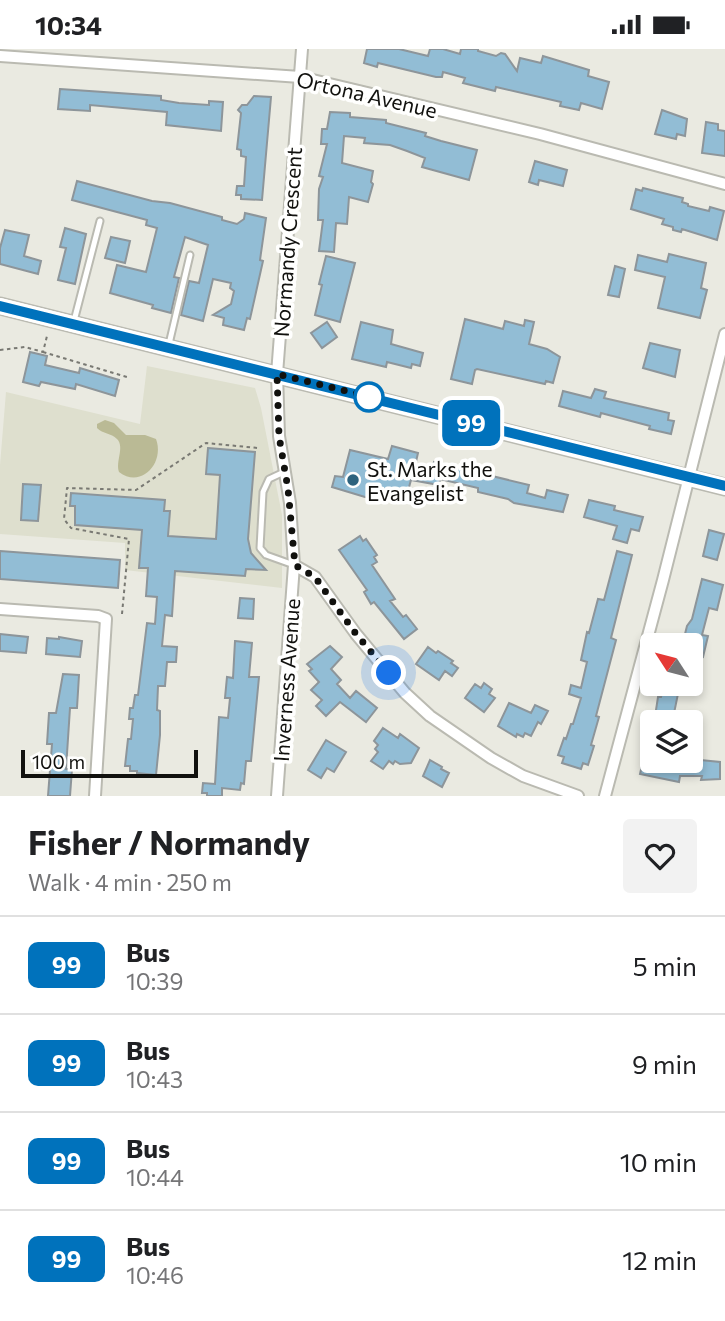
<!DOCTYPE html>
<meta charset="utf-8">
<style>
:root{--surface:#fff;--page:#f2f2f2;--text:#202124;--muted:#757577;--line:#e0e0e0}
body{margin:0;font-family:Commissioner,sans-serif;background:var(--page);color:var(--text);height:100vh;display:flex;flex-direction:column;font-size:26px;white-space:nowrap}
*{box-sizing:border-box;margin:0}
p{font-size:23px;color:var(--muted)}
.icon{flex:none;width:38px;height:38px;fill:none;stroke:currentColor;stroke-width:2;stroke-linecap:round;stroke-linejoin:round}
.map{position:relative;height:747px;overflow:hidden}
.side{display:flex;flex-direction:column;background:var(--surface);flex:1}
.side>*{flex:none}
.badge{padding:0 14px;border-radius:10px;font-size:24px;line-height:46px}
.needle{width:46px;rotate:306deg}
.buttons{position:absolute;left:640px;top:584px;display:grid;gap:14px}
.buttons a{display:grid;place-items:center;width:63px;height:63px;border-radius:7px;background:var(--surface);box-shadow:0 4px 10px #0003;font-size:35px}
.scale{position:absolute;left:21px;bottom:18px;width:177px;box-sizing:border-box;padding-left:7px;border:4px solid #11110e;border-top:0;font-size:19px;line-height:24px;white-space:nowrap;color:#11110e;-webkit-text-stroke:5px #fffffe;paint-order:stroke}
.you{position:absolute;width:35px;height:35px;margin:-18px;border:5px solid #fff;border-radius:50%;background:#1a73e8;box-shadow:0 0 0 10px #1a73e833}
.map>.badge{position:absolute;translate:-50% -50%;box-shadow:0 0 0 4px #fff}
.round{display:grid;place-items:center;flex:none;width:74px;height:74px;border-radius:7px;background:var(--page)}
.head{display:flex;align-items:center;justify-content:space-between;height:119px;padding:0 28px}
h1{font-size:33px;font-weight:700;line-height:52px}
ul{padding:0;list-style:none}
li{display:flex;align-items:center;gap:21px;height:98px;padding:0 28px;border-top:2px solid var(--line)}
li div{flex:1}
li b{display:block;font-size:26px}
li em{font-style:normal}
li .badge{min-width:77px;font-weight:700;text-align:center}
.status{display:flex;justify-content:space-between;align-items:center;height:49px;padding:0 35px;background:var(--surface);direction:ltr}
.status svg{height:19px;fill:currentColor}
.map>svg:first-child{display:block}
</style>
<div class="status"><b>10:34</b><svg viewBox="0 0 49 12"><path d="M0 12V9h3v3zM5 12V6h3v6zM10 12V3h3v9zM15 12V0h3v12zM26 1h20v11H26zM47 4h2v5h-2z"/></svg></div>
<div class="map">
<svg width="725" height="747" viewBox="0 0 725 747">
<rect width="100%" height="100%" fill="#eaeae1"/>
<path fill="#dedfce" d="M 147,317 L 255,339 L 261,359 L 282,466 L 282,539 L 125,521 L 125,494 L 0,485 L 0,416 L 6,343 L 140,375 Z"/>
<path fill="#baba95" d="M 105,371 L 114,374 L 126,386 L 145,386 L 156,390 C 165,414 141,440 119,423 C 115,413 125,398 117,390 C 111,384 103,385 97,379 L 97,375 Z"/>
<path fill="#92bdd5" stroke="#8d959a" stroke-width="2" d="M 367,0 L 399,0 L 428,7 L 430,0 L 443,0 L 460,5 L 461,0 L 478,0 L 478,2 L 496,7 L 501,4 L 505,5 L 517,22 L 520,9 L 541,14 L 543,7 L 589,21 L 588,27 L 609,33 L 602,60 L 581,54 L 579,61 L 560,57 L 561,53 L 496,38 L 495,42 L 463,34 L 465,29 L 443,23 L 442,28 L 436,28 L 378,14 L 377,18 L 364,14 Z
M 60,40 L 161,47 L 161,51 L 179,54 L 209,56 L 209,52 L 223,53 L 221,82 L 166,76 L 167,63 L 90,56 L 90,62 L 58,60 Z
M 254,47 L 271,48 L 262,151 L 241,150 L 241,146 L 236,146 L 237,137 L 244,137 L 246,108 L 241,107 L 241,101 L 237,100 L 241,64 L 238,61 L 242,56 L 247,56 Z
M 662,61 L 687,70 L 685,87 L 677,85 L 676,90 L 655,85 Z
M 330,63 L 350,64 L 350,68 L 386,71 L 386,74 L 426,84 L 425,87 L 441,92 L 477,101 L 469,131 L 422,118 L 425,109 L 407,102 L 390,96 L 364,94 L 365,89 L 344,87 L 342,114 L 373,122 L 371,133 L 373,135 L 368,153 L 349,148 L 347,175 L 336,174 L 334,203 L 319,202 L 323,171 L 318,171 L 319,140 L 323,128 L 319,127 L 327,95 L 321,95 L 322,80 L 327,80 Z
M 706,73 L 718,75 L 718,81 L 725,82 L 725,107 L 702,104 Z
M 535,112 L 567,121 L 563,137 L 539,131 L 538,136 L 529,133 Z
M 77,132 L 152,152 L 170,154 L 222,168 L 222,171 L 237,175 L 244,170 L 245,164 L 266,169 L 260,211 L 263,212 L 250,270 L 247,269 L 244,281 L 223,276 L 224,269 L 213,266 L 231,255 L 234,242 L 230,239 L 231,234 L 213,230 L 203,272 L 181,266 L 189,232 L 199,234 L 208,196 L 185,188 L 174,228 L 179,229 L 171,264 L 152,259 L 153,256 L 110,244 L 117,216 L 146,223 L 157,179 L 146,176 L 147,171 L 72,151 Z
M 643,139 L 683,149 L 682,153 L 688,155 L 688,157 L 709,162 L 710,158 L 724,162 L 717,191 L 682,180 L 681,183 L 673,181 L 673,178 L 662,175 L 664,170 L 631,160 L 636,140 L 642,142 Z
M 65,179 L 86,185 L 75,235 L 58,231 L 66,199 L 60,198 Z
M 5,181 L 29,186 L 24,207 L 41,212 L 38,225 L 0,215 L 0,199 Z
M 111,188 L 130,192 L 125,214 L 105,209 Z
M 669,205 L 706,214 L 701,239 L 707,241 L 700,269 L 658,259 L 665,228 L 635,221 L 638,206 L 667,213 Z
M 326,207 L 355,214 L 340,273 L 315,266 L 322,236 L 319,235 Z
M 615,217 L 625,220 L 619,248 L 608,246 Z
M 465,270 L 503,280 L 505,272 L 524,277 L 525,271 L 534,273 L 529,295 L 547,300 L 560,308 L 553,334 L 546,332 L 545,335 L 477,320 L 475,321 L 472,335 L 451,330 Z
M 327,273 L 337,288 L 322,299 L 311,284 Z
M 361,273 L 393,281 L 391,295 L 423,304 L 420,317 L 412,315 L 411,319 L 387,313 L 386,318 L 352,310 Z
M 650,294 L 680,301 L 675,328 L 643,319 Z
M 30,303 L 47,307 L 45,316 L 79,324 L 80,319 L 119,331 L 115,347 L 76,335 L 75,340 L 41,333 L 39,337 L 23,333 Z
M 595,340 L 606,343 L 604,349 L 669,364 L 668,371 L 674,372 L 671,385 L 649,380 L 650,377 L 601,364 L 600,368 L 559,357 L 563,342 L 591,349 Z
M 392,397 L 418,404 L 415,417 L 432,421 L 434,413 L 529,436 L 527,444 L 545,449 L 547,441 L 568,446 L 563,463 L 514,454 L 508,450 L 478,443 L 478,439 L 440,430 L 439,436 L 411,431 L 405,453 L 375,445 L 374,449 L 365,448 L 332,438 L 335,427 L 343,428 L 350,401 L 388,410 Z
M 208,399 L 255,403 L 248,490 L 251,504 L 266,521 L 246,520 L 245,527 L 175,522 L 172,567 L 165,566 L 162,597 L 177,598 L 176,613 L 167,613 L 165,637 L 158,637 L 157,661 L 160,662 L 160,686 L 156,726 L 137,724 L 137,722 L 130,722 L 130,717 L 125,717 L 128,690 L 131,690 L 133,670 L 129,670 L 130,659 L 133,659 L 135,646 L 138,646 L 147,574 L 155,575 L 157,548 L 146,547 L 148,519 L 139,519 L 142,481 L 75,476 L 75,457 L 70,457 L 71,444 L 165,451 L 164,462 L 170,462 L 168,487 L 216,490 L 220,426 L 206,425 Z
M 23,435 L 41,436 L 38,472 L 21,471 Z
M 589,451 L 615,457 L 614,461 L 643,468 L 639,482 L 631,480 L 627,494 L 613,490 L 617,477 L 584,468 Z
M 709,481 L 724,485 L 717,511 L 703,507 Z
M 360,487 L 363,492 L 366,490 L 377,506 L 374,508 L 377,513 L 372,516 L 395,550 L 390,552 L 403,568 L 406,566 L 417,580 L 404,590 L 374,553 L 371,555 L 364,543 L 367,541 L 339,501 Z
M 0,502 L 120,511 L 118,539 L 0,530 Z
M 617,502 L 632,506 L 611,589 L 616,591 L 596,667 L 599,668 L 591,696 L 594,697 L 588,716 L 583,714 L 581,720 L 562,714 L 564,708 L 558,706 L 564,689 L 566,690 L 571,675 L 573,675 L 581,649 L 569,645 L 571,636 L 581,639 L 587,613 L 581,611 L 587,583 L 589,584 L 598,550 L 604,551 Z
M 702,530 L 723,536 L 717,561 L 709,559 L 702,586 L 708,587 L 703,608 L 691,605 L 691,597 L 682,597 L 687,577 L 692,570 Z
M 240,549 L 254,550 L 253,570 L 238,569 Z
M 0,585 L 28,588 L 26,604 L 0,602 Z
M 59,588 L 82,592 L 80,608 L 46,605 L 47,589 L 59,590 Z
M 235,592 L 252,594 L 249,628 L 259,628 L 251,712 L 246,712 L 244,735 L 241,734 L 240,741 L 222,739 L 222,747 L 207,747 L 207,744 L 202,744 L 203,734 L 215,735 L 219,668 L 228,669 L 230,649 L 225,649 L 227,628 L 233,629 Z
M 330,597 L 342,608 L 331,620 L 341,631 L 337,635 L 350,649 L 356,642 L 377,659 L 366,673 L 340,653 L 326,667 L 316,657 L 322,651 L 311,641 L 319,633 L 309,622 L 312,620 L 307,615 Z
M 428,598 L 436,604 L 438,602 L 453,612 L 451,614 L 458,619 L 452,627 L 445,622 L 439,631 L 416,615 Z
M 63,625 L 79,626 L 77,659 L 70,659 L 66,720 L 72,720 L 70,747 L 48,747 L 52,695 L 47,695 L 49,664 L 56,664 Z
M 484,634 L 492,640 L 489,645 L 495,649 L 484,663 L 465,649 L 475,635 L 481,639 Z
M 664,635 L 680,635 L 672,674 L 654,674 L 658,648 L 661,648 Z
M 509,654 L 531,664 L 535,656 L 548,662 L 541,675 L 538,673 L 531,687 L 525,684 L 523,688 L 517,685 L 516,688 L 498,677 Z
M 383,679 L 398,689 L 400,685 L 419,699 L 411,714 L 400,715 L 395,712 L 393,715 L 389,712 L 383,720 L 371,712 L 378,703 L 375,700 L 378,696 L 374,692 Z
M 326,691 L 346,703 L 334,723 L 327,719 L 321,729 L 308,721 Z
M 644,708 L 653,710 L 653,712 L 685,716 L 685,712 L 691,712 L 691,710 L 720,713 L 720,730 L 701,731 L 702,727 L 680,727 L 679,733 L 640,725 Z
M 430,711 L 442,718 L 441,720 L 449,724 L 442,738 L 423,727 Z"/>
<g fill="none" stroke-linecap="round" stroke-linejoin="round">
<defs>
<path id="service" d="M 74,272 L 100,172
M 169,295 L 190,206
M 284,423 L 269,430 L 263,443 L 260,499 L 266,506 L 294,516"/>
<path id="minor" d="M 0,7 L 300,28 L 540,85 L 725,135
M 294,516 L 315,528 L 356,585 L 405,644 L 430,667 L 491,709 L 523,727 L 578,747
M 0,560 L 98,567 L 106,570 L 95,747
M 277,747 L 294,516 L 290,454 L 279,387 L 277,325 L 302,0
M 605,747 L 663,531 L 725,285"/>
<path id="secondary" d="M 0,257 L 725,438"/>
</defs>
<use href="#service" stroke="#babab1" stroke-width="9"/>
<use href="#minor" stroke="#babab1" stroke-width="14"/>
<use href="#secondary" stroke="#babab1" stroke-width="19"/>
<path stroke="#797973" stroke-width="2" stroke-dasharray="3.5 3.5" stroke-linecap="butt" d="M 0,301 L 25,298 L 43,303 L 47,287
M 43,303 L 127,328
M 122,565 L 129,490 L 71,479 L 64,470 L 67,439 L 136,441 L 206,394 L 258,399"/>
<use href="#service" stroke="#fff" stroke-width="5"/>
<use href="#minor" stroke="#fff" stroke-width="10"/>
<use href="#secondary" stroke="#fff" stroke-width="16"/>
</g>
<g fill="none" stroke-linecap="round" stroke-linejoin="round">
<defs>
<path id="line" d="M 0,257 L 725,437"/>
</defs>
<use href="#line" stroke="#fff" stroke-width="16"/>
<use href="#line" stroke="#0072bc" stroke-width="10"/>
<path stroke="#11110e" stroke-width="7" stroke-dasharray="0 12.6" d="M 369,348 L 375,349 L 277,325 L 279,387 L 288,440 L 295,516 L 315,528 L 356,585 L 389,624"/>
</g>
<circle fill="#fff" stroke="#0072bc" stroke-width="3.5" cx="369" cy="348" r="14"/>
<circle fill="#2d637e" stroke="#fffffe" stroke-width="2.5" cx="353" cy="431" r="7"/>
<g text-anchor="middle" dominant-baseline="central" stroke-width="7" stroke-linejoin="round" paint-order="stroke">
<g font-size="21" fill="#11110e" stroke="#fffffe">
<text transform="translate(367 45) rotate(13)">Ortona Avenue</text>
<text transform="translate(287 193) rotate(-86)">Normandy Crescent</text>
<text transform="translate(286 631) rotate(-86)">Inverness Avenue</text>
</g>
<g font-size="21" fill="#11110e" stroke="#fffffe" text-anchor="start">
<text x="367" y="419">St. Marks the<tspan x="367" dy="24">Evangelist</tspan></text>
</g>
</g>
</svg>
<div class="buttons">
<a><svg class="needle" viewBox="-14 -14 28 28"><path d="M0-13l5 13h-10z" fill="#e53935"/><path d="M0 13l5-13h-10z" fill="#757577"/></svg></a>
<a><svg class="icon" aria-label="layers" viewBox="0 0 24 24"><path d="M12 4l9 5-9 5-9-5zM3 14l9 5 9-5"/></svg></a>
</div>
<div class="scale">100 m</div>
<div class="you" style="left:389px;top:624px"></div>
<b class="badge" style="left:471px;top:374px;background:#0072bc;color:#fff">99</b>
</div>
<section class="side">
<div class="head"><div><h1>Fisher / Normandy</h1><p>Walk · 4 min · 250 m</p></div><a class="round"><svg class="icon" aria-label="heart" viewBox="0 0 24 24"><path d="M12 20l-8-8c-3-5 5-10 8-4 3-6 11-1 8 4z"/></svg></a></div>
<ul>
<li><span class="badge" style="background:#0072bc;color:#fff">99</span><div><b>Bus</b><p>10:39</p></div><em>5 min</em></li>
<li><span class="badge" style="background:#0072bc;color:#fff">99</span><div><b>Bus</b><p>10:43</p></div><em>9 min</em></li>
<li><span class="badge" style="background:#0072bc;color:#fff">99</span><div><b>Bus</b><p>10:44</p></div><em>10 min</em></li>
<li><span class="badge" style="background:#0072bc;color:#fff">99</span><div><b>Bus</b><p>10:46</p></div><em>12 min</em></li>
</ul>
</section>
